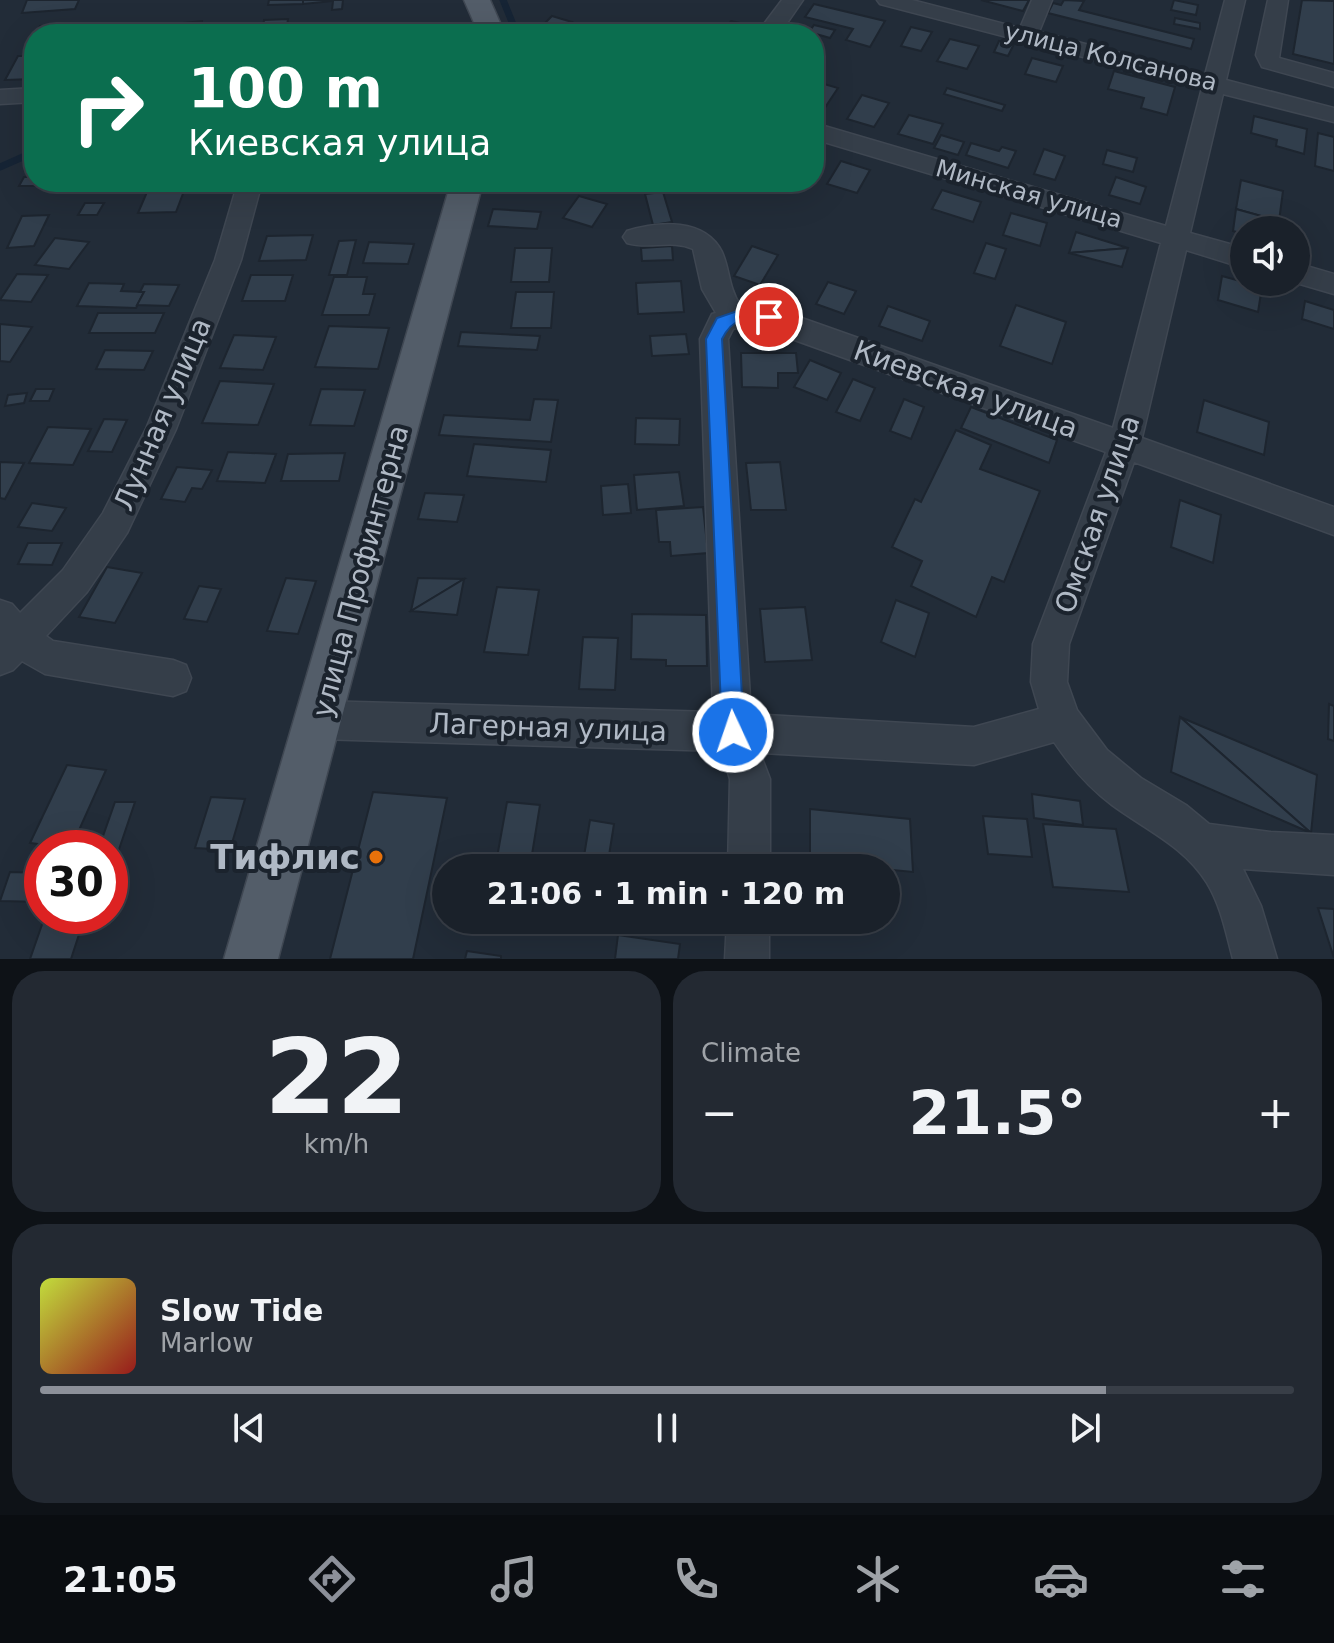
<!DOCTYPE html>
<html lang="en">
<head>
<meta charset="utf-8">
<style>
  :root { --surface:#1a212a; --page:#232932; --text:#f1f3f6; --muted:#9fa3a8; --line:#383e47; --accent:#8c9099 }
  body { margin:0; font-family:"DejaVu Sans",sans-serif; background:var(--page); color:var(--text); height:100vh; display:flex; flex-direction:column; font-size:30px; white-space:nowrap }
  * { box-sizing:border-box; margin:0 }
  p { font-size:26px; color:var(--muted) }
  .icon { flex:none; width:44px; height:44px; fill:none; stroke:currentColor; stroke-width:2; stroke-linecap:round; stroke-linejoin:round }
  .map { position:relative; height:959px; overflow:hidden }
  .side { display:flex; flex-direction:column; gap:12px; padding:12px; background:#0e1217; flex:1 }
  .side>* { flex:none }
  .guide { position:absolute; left:24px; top:24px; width:800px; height:168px; border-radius:32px; box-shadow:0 8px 32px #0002,0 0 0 2px var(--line); background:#0b6e4f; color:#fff; overflow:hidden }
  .tools { position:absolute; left:1230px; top:216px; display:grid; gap:16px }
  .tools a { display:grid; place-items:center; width:80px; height:80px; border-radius:50%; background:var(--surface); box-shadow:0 8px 32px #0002,0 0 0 2px var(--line); font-size:40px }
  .speed { position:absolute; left:24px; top:830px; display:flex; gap:16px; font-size:40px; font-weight:700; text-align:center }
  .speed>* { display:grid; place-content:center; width:104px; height:104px; border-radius:50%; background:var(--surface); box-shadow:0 8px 32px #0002,0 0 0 2px var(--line); line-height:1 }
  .speed .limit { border:12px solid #d22; background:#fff; color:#111 }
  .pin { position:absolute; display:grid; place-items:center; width:68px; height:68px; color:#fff; margin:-34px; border:4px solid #fff; border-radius:50%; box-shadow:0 2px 8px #0007 }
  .me { position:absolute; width:88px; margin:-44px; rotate:357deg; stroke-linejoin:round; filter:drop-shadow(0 0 6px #0008) }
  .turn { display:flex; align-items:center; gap:28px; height:168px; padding:0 32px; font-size:36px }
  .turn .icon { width:104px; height:104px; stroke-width:2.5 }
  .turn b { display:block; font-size:56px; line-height:68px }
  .big { font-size:60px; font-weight:800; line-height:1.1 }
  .side .widget { flex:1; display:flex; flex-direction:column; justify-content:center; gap:12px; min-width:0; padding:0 28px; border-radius:32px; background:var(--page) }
  .side .dial { align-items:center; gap:0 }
  .dial b { font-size:104px; line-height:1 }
  .song { display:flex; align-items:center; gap:24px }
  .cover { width:96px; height:96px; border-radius:12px; background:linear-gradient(135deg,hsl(70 70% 55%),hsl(0 70% 35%)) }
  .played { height:8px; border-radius:4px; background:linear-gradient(90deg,var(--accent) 85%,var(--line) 85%) }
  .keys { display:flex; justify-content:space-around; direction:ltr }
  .heat { display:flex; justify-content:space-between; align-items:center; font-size:44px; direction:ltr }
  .side .tiles { flex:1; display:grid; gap:12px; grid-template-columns:1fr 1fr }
  .widget:last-child { grid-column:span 2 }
  .trip { position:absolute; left:432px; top:854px; width:468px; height:80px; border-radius:40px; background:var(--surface); box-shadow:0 8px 32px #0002,0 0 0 2px var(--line); font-weight:800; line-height:80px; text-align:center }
  .menu { display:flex; height:128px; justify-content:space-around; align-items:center; background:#0a0d11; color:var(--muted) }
  .menu .icon { width:56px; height:56px }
  .menu .active { color:var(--accent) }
  .menu b { font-size:36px; color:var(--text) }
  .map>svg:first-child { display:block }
</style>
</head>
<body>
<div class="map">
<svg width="1334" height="959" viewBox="0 0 1334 959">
  <rect width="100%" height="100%" fill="#222c38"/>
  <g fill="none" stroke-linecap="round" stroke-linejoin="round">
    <g stroke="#162435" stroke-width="7">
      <polyline points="503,0 517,34"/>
      <polyline points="0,167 34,152"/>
    </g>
  </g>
  <g fill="#313e4c" stroke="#1d252f" stroke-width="2">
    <polygon points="27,0 79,0 75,9 22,13"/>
    <polygon points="269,0 303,0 303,4 268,5"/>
    <polygon points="303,0 343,0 342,9 332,10 333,1 303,4"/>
    <polygon points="981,0 1029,0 1023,11"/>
    <polygon points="1064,0 1084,1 1079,10 1194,39 1191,49 1048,13 1053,3 1061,5"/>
    <polygon points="1174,0 1198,5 1196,15 1171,10"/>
    <polygon points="1302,0 1334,1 1334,64 1293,54"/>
    <polygon points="814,4 885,21 870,47 846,40 853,29 805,17"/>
    <polygon points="552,16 572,22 560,34 537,31"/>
    <polygon points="1175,18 1200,23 1200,29 1174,24"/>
    <polygon points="288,19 286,34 262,34 264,20"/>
    <polygon points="202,21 201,34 173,34 174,24"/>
    <polygon points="731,21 758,27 754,34 725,30"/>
    <polygon points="66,25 63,33 36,34 40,26"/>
    <polygon points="814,25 835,30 830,38 809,32"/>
    <polygon points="453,27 454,34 397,34 397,32"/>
    <polygon points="911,27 932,32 921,51 901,46"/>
    <polygon points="950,39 979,46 967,69 937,61"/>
    <polygon points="999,41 1014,44 1008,56 994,52"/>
    <polygon points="18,56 34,56 34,79 5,80"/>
    <polygon points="1032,58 1063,66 1056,82 1025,74"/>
    <polygon points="1114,71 1175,87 1167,115 1141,108 1144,98 1108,89"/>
    <polygon points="814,81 838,88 822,112 814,110"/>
    <polygon points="947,88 1005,105 1002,111 944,94"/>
    <polygon points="862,95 889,103 874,127 847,119"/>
    <polygon points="909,115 943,124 933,144 898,134"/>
    <polygon points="1254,116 1307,129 1304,154 1276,146 1277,140 1251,133"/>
    <polygon points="1318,133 1334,137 1334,171 1315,166"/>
    <polygon points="941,135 964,142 958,155 934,148"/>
    <polygon points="971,143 999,151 1002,147 1016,151 1008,168 966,155"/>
    <polygon points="1044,149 1065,156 1055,180 1034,174"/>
    <polygon points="1107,150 1137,158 1133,172 1103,164"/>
    <polygon points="841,161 870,170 857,193 827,184"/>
    <polygon points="24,177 34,177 34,182 53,182 51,186 19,186"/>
    <polygon points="1116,177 1146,187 1140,204 1109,195"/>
    <polygon points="1241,180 1283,191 1279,221 1236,209"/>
    <polygon points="150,182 193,182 191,187 147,188"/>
    <polygon points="203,182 222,182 220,189 200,190"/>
    <polygon points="377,182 432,182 428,193 374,190"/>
    <polygon points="513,182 549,182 548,190 512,189"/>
    <polygon points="942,190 981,202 973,222 932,209"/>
    <polygon points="184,191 176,212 138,213 147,192"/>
    <polygon points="663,192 672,222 653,225 645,194"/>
    <polygon points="579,196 607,204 592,227 563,218"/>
    <polygon points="85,203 104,203 97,215 78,215"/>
    <polygon points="493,209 541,212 537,229 488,226"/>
    <polygon points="1236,209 1279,221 1278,230 1244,230 1244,234 1233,231"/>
    <polygon points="1011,213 1047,223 1040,246 1003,235"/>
    <polygon points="49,215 34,246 7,248 22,216"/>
    <polygon points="1076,232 1128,248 1069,253"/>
    <polygon points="313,235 306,260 259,261 267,236"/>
    <polygon points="55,238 89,242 69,269 35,265"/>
    <polygon points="356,240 347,275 329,275 339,241"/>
    <polygon points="369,242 414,244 408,264 363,263"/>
    <polygon points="986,243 1006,249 995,279 974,273"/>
    <polygon points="672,246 673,260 642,261 641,248"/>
    <polygon points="752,246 778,255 760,285 734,276"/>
    <polygon points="515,248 552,248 549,282 511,282"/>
    <polygon points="1128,248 1122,267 1069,253"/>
    <polygon points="17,274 48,275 31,302 0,300"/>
    <polygon points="251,275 293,275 285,301 242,301"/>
    <polygon points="1222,276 1262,287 1258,312 1218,300"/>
    <polygon points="334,277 367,277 363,294 375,294 369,315 322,315"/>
    <polygon points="681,281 684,312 638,314 636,283"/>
    <polygon points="828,282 856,291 844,314 816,304"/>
    <polygon points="89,283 124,284 121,291 144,292 136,308 77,306"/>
    <polygon points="144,284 179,285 169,306 137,305 144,292 140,292"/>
    <polygon points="516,292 554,292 551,328 511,328"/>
    <polygon points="1305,301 1334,310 1334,329 1302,319"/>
    <polygon points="1016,305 1066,322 1052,364 1000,346"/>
    <polygon points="888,306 930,321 922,341 879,326"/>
    <polygon points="98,313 164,313 155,333 89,333"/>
    <polygon points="0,324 32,327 10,362 0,361"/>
    <polygon points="329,326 389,328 378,369 315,367"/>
    <polygon points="461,332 540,336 537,350 458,346"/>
    <polygon points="686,334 689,354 652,356 650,336"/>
    <polygon points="234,335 276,337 263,370 220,368"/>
    <polygon points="105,350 153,351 144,370 96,369"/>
    <polygon points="741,353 796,353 798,373 778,373 778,388 742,387"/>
    <polygon points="810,360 841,373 827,400 794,387"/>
    <polygon points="853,379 875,388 860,421 836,412"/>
    <polygon points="220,381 274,384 258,425 202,423"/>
    <polygon points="36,389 54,389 49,401 30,401"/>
    <polygon points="321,389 365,390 354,426 310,425"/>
    <polygon points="27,393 24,403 5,406 8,395"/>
    <polygon points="534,399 558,400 551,442 439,435 444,415 530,420"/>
    <polygon points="904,399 924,407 911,439 890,431"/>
    <polygon points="1204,400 1269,422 1264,455 1197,432"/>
    <polygon points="971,407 1057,440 1049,463 961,428"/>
    <polygon points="636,418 680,419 679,445 635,444"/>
    <polygon points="104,419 127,420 112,452 88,451"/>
    <polygon points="48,427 91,429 73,465 29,463"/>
    <polygon points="956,430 991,445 980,469 1040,491 1004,582 992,577 976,617 911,586 922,561 892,547 915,499 921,502"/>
    <polygon points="474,444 551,450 546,482 467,476"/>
    <polygon points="228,452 276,454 265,483 217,481"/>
    <polygon points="345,453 339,481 281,481 288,454"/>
    <polygon points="0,462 24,463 5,499 0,498"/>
    <polygon points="780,462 786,510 751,510 746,463"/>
    <polygon points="177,467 212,470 202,489 192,488 185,502 161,499"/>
    <polygon points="679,472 684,506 637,510 634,475"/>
    <polygon points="628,484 631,513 603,515 601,486"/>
    <polygon points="425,493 464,495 457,522 418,519"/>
    <polygon points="1180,500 1221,515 1213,563 1171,547"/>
    <polygon points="32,503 66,508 52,531 18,527"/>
    <polygon points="703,507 708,553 671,556 670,542 659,542 656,510"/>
    <polygon points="28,543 62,543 52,565 18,564"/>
    <polygon points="107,567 142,573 115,623 79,617"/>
    <polygon points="286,578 316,581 298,634 267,631"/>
    <polygon points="418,578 464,579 411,611"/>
    <polygon points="464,579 457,615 411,611"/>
    <polygon points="199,586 221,589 207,622 184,619"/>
    <polygon points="497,587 539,590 528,655 484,652"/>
    <polygon points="896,600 929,613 915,657 881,642"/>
    <polygon points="805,607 812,660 765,662 760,609"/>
    <polygon points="632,614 706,615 707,666 666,666 666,660 631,659"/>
    <polygon points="583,637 618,638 615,690 579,689"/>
    <polygon points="1329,704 1334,706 1334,741 1328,739"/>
    <polygon points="1180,717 1317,775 1311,833"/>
    <polygon points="1180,717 1311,833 1171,772"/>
    <polygon points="67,765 106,770 71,848 30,843"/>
    <polygon points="373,792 447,798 413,959 330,959"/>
    <polygon points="1032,794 1080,801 1083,825 1034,818"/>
    <polygon points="211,797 245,799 230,850 195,848"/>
    <polygon points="115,802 135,802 110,876 110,848 77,848 82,835 103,836"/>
    <polygon points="507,802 540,805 530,867 496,863"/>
    <polygon points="810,809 910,819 913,872 810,862"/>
    <polygon points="983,816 1027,819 1032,857 988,854"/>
    <polygon points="590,820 614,824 607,868 582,868"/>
    <polygon points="1043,824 1116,829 1129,892 1053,887"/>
    <polygon points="10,872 42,873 42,902 0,901"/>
    <polygon points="1318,908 1334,909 1334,958"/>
    <polygon points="45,916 85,916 71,959 30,959"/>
    <polygon points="618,935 680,944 678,959 615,959"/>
    <polygon points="467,951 501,956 501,959 465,959"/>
  </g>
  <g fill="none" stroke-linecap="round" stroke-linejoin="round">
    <defs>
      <g id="minor">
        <polygon points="782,0 803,0 783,29 767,29 764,24"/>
        <path d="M 877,0 L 912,0 L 1020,28 L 1032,0 L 1052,0 L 1039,32 L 1205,75 L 1225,0 L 1245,0 L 1226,80 L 1334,108 L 1334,122 L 1223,94 L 1190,233 L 1244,248 L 1244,268 L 1186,250 L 1142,438 L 1334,507 L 1334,535 L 1134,462 L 1069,644 L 1067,682 L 1077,710 L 1107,750 L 1141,778 L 1186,805 L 1209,824 L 1270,832 L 1334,835 L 1334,875 L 1243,869 L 1261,906 L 1277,959 L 1233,959 C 1226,933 1221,906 1207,883 C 1184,846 1146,830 1112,805 C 1088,787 1071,767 1054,742 L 974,765 L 760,753 L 770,779 L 770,868 L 728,868 L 730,779 L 721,751 L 319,739 L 306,733 L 300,720 L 306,707 L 319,701 L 713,712 L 700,339 L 712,314 L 716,313 L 702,289 L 693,249 C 671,239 650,250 627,243 L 623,237 L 627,231 C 659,221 705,218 722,252 C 730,270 728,286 740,305 L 749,303 L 779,310 L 1113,428 L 1161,243 L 814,139 L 814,123 L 1166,226 L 1202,88 L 880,4 ZM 750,324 L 1106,452 L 1033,644 L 1031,682 L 1039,709 L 974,727 L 751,714 L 728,339 L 733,329 Z"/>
        <polygon points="1268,0 1288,0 1279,58 1334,73 1334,87 1262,67 1256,55"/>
        <polygon points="34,88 34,102 0,104 0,90"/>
        <polygon points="238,182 262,182 241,260 176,429 127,533 87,592 46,636 53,641 173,660 186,665 191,678 186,691 173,696 45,674 22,661 13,670 0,675 0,600 12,604 20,613 63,570 103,513 146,429 215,260"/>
        <polygon points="1296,263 1334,274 1334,294 1293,282 1296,282"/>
        <polygon points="727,920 769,920 769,959 725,959"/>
      </g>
      <g id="major">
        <polygon points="464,0 490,0 505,34 479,34"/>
        <polygon points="451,182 483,182 278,959 224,959"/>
      </g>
    </defs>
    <use href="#minor" stroke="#3f4752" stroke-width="3"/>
    <use href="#major" stroke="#3f4752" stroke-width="3"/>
    <use href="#minor" fill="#353e49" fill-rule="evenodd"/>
    <use href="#major" fill="#535d69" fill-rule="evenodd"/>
  </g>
  <path fill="#1a73e8" stroke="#114b97" stroke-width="2" d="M 749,307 L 775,313 L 777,317 L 769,323 C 746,319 734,315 722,339 L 744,732 L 740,740 L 733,743 L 725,740 L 722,732 L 706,339 L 717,318 Z"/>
  <circle fill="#e8710a" stroke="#1b232d" stroke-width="3" cx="376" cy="857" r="8"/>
  <g text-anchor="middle" stroke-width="8" stroke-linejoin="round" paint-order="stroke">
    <g font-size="24" fill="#b0b9c5" stroke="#1b232d">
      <text transform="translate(1111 57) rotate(14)" y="8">улица Колсанова</text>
      <text transform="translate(1029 194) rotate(16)" y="8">Минская улица</text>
    </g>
    <g font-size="28" fill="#b0b9c5" stroke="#1b232d">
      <text transform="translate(966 389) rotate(20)" y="10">Киевская улица</text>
      <text transform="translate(162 414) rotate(-67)" y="10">Лунная улица</text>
      <text transform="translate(1097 514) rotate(-71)" y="10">Омская улица</text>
      <text transform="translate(360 571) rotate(-75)" y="10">улица Профинтерна</text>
      <text transform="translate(548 727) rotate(2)" y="10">Лагерная улица</text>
    </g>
    <g font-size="34" font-weight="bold" fill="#b0b9c5" stroke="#1b232d" text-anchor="end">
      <text x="360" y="869">Тифлис</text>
    </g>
  </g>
</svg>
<div class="tools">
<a><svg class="icon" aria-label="sound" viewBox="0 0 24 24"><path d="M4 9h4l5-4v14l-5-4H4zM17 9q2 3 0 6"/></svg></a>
</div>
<div class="speed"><div class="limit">30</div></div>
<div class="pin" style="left:769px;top:317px;background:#d93025"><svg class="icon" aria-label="arrive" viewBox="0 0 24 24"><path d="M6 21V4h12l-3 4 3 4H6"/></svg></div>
<svg class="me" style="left:733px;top:732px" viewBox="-20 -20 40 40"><circle r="17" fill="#1a73e8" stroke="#fff" stroke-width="3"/><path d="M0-11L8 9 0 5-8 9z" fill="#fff"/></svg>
<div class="trip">21:06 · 1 min · 120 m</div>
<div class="guide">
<div class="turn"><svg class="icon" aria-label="right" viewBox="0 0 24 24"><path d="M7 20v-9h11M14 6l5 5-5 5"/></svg><div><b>100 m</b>Киевская улица</div></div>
</div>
</div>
<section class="side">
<div class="tiles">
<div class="widget dial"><b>22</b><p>km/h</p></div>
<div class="widget"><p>Climate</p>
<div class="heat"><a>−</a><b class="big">21.5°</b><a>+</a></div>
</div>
<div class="widget">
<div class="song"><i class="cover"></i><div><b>Slow Tide</b><p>Marlow</p></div></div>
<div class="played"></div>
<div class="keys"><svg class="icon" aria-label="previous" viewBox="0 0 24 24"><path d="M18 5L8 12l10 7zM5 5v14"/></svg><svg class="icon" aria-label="pause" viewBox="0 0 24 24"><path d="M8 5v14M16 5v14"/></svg><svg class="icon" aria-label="next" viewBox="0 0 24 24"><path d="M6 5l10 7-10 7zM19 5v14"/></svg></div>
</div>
</div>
</section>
<nav class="menu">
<b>21:05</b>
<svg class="icon active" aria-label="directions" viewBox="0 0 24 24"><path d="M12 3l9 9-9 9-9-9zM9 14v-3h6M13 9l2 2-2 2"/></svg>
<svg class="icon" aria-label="music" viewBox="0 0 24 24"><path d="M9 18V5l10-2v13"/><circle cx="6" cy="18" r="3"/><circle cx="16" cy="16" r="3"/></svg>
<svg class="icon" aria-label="phone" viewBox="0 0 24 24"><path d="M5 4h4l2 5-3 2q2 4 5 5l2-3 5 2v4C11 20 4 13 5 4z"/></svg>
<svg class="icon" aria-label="climate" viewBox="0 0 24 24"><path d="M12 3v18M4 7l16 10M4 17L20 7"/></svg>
<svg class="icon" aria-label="car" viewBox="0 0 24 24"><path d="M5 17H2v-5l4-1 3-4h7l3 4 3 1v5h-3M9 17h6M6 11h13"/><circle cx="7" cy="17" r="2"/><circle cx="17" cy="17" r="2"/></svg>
<svg class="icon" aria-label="filters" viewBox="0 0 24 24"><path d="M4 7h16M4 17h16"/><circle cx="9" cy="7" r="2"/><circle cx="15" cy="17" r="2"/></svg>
</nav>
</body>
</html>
